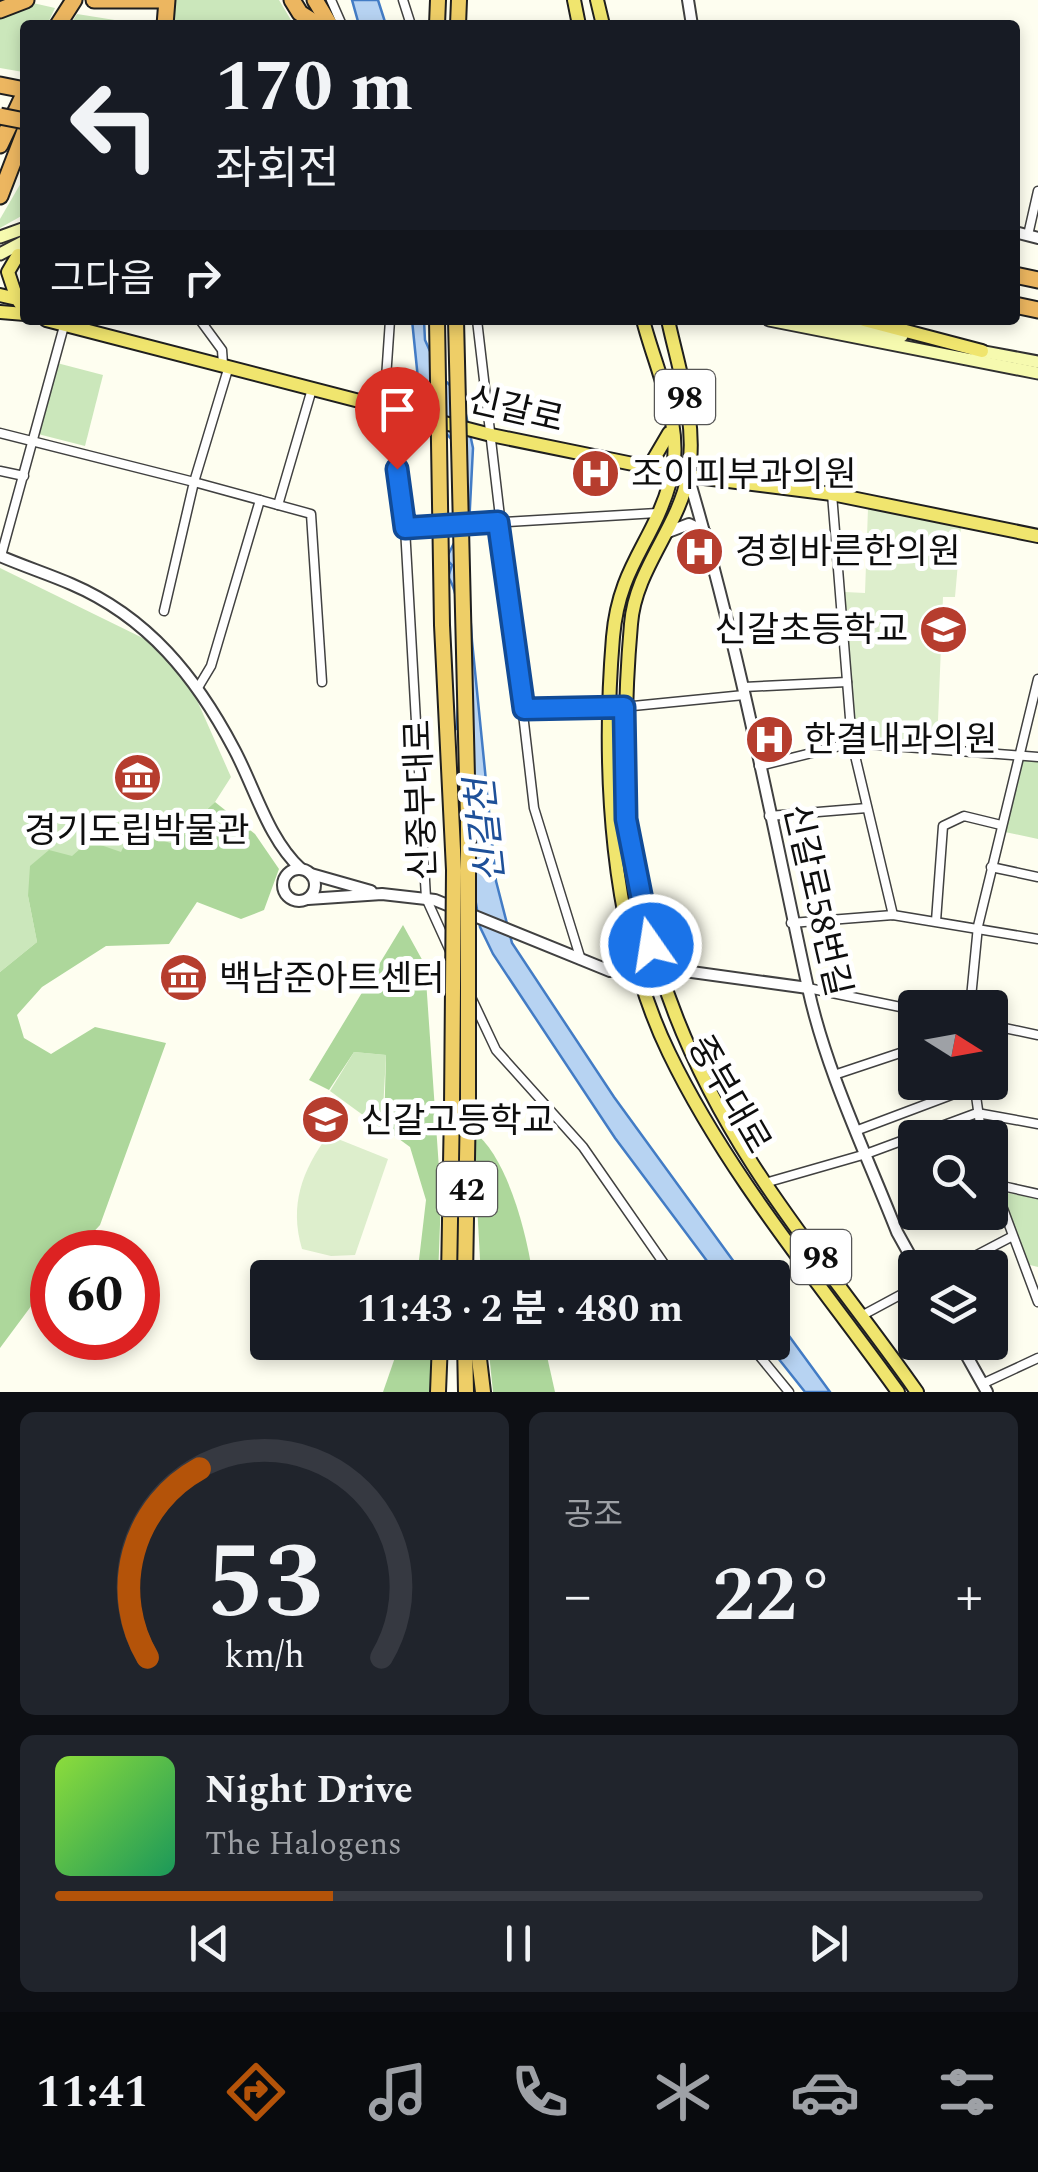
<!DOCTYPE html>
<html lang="ko">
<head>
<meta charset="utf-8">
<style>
  :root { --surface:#171b24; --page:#20242c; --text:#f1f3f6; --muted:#9ea1a6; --line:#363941; --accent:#b45309 }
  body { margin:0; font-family:Spectral,"Noto Sans KR",serif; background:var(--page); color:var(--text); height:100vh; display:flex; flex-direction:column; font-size:38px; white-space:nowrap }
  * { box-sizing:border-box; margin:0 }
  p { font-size:32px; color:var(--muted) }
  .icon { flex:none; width:55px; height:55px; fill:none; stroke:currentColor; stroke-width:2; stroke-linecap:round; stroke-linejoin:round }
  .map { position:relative; height:1392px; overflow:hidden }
  .side { display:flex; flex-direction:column; gap:20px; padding:20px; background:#0d0f14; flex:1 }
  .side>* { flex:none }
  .hud { position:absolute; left:20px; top:20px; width:1000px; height:305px; border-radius:10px; box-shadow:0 5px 15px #0003; background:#171b24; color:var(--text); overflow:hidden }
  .needle { width:65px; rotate:101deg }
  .tools { position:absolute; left:898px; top:990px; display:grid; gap:20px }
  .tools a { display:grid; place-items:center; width:110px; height:110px; border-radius:10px; background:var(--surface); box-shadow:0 5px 15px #0003; font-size:50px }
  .speed { position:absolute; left:30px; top:1230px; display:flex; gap:20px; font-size:50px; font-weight:700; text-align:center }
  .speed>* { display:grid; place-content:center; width:130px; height:130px; border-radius:50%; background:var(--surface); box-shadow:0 5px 15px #0003; line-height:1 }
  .speed .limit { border:15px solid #d22; background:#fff; color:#111 }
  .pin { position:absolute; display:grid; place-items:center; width:85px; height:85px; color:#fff; margin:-102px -42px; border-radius:50% 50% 50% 0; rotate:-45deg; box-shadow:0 0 10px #0007 }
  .pin .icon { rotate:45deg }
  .me { position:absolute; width:110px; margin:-55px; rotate:347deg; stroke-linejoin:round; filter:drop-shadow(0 0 8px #0008) }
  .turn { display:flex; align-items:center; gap:35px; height:210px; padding:0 30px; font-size:45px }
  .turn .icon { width:130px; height:130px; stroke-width:2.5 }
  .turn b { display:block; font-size:70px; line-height:85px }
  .then { display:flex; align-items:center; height:95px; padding:0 30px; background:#0003; gap:20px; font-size:38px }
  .big { font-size:75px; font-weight:700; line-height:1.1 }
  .side .card { flex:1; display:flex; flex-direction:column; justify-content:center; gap:15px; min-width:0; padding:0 35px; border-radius:15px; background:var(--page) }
  .side .dial { align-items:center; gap:0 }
  .dial svg { height:260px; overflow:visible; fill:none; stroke:var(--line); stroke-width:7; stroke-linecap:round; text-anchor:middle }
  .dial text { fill:var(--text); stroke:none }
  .song { display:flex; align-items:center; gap:30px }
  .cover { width:120px; height:120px; border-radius:15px; background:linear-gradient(135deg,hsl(90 70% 55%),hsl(150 70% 35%)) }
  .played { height:10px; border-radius:5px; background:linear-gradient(90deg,var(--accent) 30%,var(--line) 30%) }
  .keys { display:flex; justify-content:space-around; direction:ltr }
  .heat { display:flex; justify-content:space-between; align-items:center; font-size:55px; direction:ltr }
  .side .tiles { flex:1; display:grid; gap:20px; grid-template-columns:1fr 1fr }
  .card:last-child { grid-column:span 2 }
  .trip { position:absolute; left:250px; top:1260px; width:540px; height:100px; border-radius:10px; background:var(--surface); box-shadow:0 5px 15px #0003; font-weight:700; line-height:100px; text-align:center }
  .tab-bar { display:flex; height:160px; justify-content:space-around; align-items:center; background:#090b0e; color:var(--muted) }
  .tab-bar .icon { width:70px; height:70px }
  .tab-bar .active { color:var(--accent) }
  .tab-bar b { font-size:45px; color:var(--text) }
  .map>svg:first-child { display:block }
</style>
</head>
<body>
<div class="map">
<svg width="1038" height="1392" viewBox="0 0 1038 1392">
  <rect width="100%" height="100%" fill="#fefef0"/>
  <g fill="#cbe7bb">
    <polygon points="175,0 279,0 294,25 174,25"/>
    <polygon points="33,3 55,8 47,25 25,25 23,72 0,68 0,15"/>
    <polygon points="77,14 121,21 159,20 159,25 70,25"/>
    <polygon points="25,176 25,214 0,228 0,219"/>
    <polygon points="57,363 103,375 85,446 38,434"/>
    <polygon points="0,568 153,643 192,689 231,777 215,802 170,843 121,853 28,896 37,942 0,972"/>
    <polygon points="1021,756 1038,760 1038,839 1005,832"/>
    <polygon points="354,1052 386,1055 382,1129 330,1091"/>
    <polygon points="1009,1193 1038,1199 1038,1267 1026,1264 1002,1197"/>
  </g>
  <g fill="#add79b">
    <polygon points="215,802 255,834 279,869 264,910 241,919 197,902 169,944 106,946 42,987 17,1015 24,1038 51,1054 95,1027 166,1043 100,1225 75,1252 52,1252 52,1278 0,1348 0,972 37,942 28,896 30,866 49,850 72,856 89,841 121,852 132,829 170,843"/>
    <polygon points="403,925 425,965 441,1198 438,1277 417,1277 426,1200 410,1147 384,1128 386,1055 354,1052 329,1090 309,1080"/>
    <path d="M 473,1131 C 508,1157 527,1235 533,1277 L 481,1277 Z"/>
    <polygon points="400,1343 433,1343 430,1392 383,1392"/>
    <polygon points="488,1343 544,1343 555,1392 493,1392"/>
  </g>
  <g fill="#dec">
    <polygon points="868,508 961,528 955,597 943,597 937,745 871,740 855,731 845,592 865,593"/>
    <path d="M 328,1135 L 388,1159 L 355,1255 L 331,1256 L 302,1249 C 289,1205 302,1171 328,1135 Z"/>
  </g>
  <g fill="#b7d3f2" stroke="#437cc5" stroke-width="2.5">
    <polygon points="352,0 378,0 386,25 359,25"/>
    <path d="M 412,320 L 424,320 L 425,340 L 442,378 L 462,396 L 473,448 L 467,565 L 472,641 L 496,881 L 512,943 L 614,1097 L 745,1277 L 719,1277 L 615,1138 L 493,954 L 480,927 L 474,892 L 473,846 L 477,831 L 466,734 L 457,729 C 457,694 468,604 448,577 L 452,565 L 446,559 L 456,539 L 453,441 L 442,429 L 440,405 L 419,389 Z"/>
    <polygon points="773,1314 830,1392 805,1392 766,1343 772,1342"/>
  </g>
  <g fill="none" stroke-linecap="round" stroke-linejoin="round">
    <defs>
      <g id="minor">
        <polyline points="331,0 342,25"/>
        <polyline points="403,0 411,25"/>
        <polyline points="1028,235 1038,191"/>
        <polyline points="200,320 222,350 223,364"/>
        <polyline points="390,320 385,393 405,528 426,898 451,953"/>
        <polyline points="477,320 534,808 581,960"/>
        <polyline points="229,366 194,482 311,514 322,682"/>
        <polyline points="0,433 194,482 164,611"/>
        <polyline points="0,471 24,476"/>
        <polyline points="832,494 852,743 893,915"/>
        <polyline points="278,505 312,389"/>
        <polyline points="405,528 657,513"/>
        <polyline points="1,556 64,326"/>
        <polyline points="199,686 211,666 260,500"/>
        <polyline points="744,687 847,682"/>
        <polyline points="524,709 623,707 744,695"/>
        <polyline points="759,766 852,743 1038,757"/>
        <polyline points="769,816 867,808"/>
        <polyline points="991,867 1038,877"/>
        <polyline points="936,921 943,826 964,816 1001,825"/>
        <polyline points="791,923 893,915 1038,939"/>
        <polyline points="808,988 915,1010"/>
        <polyline points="471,997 496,1050 583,1147 674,1278"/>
        <polyline points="970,1008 978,926 1038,679"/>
        <polyline points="990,1025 1038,1035"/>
        <polyline points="837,1074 915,1048"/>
        <polyline points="974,1082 982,1138"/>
        <polyline points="858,1130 975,1086"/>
        <polyline points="990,1174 1038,1302"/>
        <polyline points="765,1183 866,1154 977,1113 1038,1124"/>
        <polyline points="994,1191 1007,1187 1038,1194"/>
        <polyline points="952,1268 1011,1237"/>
        <polyline points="863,1315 915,1287"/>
        <polyline points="748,1342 789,1392"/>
        <polyline points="982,1384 1038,1358"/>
      </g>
      <g id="tertiary">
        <polyline points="688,0 692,25"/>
        <polyline points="1015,232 1038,238"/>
        <path d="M 672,472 L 688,476 C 738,644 771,817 808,988 C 826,1071 866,1153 897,1232 L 917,1268"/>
        <polyline points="668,532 689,524 704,531"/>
        <path d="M 0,556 C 23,566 48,574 71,584 C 148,617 196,677 234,749 C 255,788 268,839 301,869"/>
        <circle cx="299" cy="885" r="16"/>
        <polyline points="311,874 371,891"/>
        <polyline points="308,899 382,894 435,900 610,971 677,970 808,988"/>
        <polyline points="959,1342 987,1392"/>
      </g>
      <g id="secondary">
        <polyline points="0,237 25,228"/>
        <polyline points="0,254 25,241"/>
        <polyline points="769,320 1038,373"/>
        <polyline points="823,320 902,336"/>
        <polyline points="974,350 1038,362"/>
      </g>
      <g id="primary">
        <polyline points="574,0 579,25"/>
        <polyline points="597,0 603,25"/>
        <polyline points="0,295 17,299 25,310"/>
        <polyline points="17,299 8,272 18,255"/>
        <polyline points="0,312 25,314"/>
        <polyline points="46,320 491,435 672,472"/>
        <path d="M 643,320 C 656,371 686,429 670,482 C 653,543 619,566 613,637 C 602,769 610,932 669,1053 C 728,1175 819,1282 898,1392"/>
        <path d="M 668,320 C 679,371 698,424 688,476 C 678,528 635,570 631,624 C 613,830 639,988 753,1165 C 803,1243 864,1316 917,1392"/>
        <polyline points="864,320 982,351"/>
        <polyline points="649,467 669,433"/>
        <polyline points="688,476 832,494 1038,536"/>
      </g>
      <g id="trunk">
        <polyline points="437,25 438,0"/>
        <polyline points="458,25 459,0"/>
        <polyline points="449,1278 452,1107"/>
        <polyline points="465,1278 468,1100"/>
        <polyline points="465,1342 466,1392"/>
        <polyline points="477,1342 483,1392"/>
        <polyline points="438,1392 440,1342"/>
      </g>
      <g id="motorway">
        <polyline points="94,0 165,0"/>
        <polyline points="292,0 300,13 319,25"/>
        <polyline points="315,0 330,25"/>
        <polyline points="0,10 26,0"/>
        <polyline points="58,25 74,0"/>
        <polyline points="165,25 167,0"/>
        <polyline points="0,85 25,90"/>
        <polyline points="0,145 25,92"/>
        <polyline points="0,196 25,131"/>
        <polyline points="1015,275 1038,280"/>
        <polyline points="1015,305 1038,310"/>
      </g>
    </defs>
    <use href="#minor" stroke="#414141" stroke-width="11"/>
    <use href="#tertiary" stroke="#414141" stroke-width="14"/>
    <use href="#secondary" stroke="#303030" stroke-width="15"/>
    <use href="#primary" stroke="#1f1f1f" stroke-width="16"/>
    <use href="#trunk" stroke="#1f1f1f" stroke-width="18"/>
    <use href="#motorway" stroke="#1f1f1f" stroke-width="19"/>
    <use href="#minor" stroke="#fff" stroke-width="8"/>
    <use href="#tertiary" stroke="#fff" stroke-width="10"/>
    <use href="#secondary" stroke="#f6faaf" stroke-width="11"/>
    <use href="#primary" stroke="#f0e56e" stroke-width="12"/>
    <use href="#trunk" stroke="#eece67" stroke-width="14"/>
    <use href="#motorway" stroke="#ecb660" stroke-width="15"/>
    <defs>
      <g id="trunk-bridge">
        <polyline points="437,320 442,625 454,870 452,1107"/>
        <polyline points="456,320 468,819 468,1100"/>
      </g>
      <polyline id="motorway-bridge" points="0,116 25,121"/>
    </defs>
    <use href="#trunk-bridge" stroke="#1f1f1f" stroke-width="18" stroke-linecap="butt"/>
    <use href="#motorway-bridge" stroke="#1f1f1f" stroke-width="19" stroke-linecap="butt"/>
    <use href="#trunk-bridge" stroke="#eece67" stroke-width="14"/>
    <use href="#motorway-bridge" stroke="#ecb660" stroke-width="15"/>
  </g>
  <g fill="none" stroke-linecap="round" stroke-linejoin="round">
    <defs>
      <polyline id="route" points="397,469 405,528 498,522 524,709 624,707 626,819 651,945"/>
    </defs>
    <use href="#route" stroke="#114b97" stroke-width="25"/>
    <use href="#route" stroke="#1a73e8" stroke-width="18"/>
  </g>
  <defs>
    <symbol id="hospital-disc" viewBox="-11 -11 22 22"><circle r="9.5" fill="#b63d2e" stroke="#fff"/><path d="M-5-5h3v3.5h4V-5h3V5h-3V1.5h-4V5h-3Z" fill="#fff"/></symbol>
    <symbol id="school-disc" viewBox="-11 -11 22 22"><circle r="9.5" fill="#b63d2e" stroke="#fff"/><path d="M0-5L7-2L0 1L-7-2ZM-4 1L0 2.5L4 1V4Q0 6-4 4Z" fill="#fff"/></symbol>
    <symbol id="museum-disc" viewBox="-11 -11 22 22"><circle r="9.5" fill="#b63d2e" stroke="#fff"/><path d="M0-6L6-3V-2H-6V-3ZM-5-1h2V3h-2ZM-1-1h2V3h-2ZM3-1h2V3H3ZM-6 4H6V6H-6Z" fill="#fff"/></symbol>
  </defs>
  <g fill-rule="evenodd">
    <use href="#hospital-disc" x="568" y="446" width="55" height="55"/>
    <use href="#hospital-disc" x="672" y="524" width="55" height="55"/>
    <use href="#school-disc" x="916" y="602" width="55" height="55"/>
    <use href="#hospital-disc" x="742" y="712" width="55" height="55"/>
    <use href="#museum-disc" x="110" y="750" width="55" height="55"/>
    <use href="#museum-disc" x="156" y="950" width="55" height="55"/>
    <use href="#school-disc" x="298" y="1092" width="55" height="55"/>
  </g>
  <g text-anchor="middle" stroke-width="10" stroke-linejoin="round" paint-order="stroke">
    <g fill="#fff" stroke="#565656" stroke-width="2.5">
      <rect x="655" y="370" width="60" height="54" rx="8"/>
      <rect x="437" y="1162" width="60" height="54" rx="8"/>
      <rect x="791" y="1230" width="60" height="54" rx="8"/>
    </g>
    <g font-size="32" font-weight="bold" fill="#0e0e0e">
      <text x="685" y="408">98</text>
      <text x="467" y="1200">42</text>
      <text x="821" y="1268">98</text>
    </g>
    <g font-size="35" fill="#0e0e0e" stroke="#fff">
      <text transform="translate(516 409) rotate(13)" y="12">신갈로</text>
      <text transform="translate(420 800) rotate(-92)" y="12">신중부대로</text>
      <text transform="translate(818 900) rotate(77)" y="12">신갈로58번길</text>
      <text transform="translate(730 1094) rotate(60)" y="12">중부대로</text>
    </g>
    <g font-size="35" fill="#0e0e0e" stroke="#fff" text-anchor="start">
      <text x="631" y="486">조이피부과의원</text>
      <text x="735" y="563">경희바른한의원</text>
      <text x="908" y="641" text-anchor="end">신갈초등학교</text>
      <text x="804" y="751">한결내과의원</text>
      <text x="137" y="842" text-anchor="middle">경기도립박물관</text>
      <text x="219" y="990">백남준아트센터</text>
      <text x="361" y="1132">신갈고등학교</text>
    </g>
    <g font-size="38" font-style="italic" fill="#1e5099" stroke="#fff">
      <text transform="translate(485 831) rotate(-96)" y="13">신갈천</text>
    </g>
  </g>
</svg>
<div class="tools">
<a><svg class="needle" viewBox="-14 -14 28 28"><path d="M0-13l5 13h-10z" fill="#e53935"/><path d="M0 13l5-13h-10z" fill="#9ea1a6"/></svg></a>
<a><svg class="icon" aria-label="search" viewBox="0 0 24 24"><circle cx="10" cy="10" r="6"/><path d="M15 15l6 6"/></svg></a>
<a><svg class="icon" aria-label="layers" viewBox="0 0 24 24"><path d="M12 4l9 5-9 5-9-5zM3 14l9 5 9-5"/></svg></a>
</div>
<div class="speed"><div class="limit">60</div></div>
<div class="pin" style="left:397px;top:469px;background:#d93025"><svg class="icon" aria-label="arrive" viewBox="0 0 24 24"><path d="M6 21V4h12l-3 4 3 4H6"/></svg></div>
<svg class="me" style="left:651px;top:945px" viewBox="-20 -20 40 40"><circle r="17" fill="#1a73e8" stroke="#fff" stroke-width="3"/><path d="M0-11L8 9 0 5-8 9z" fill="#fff"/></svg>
<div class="trip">11:43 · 2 분 · 480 m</div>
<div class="hud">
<div class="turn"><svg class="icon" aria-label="left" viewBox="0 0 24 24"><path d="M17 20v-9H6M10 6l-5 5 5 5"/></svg><div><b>170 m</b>좌회전</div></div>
<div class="then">그다음<svg class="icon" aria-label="right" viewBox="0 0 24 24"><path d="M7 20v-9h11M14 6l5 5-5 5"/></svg></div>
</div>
</div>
<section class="side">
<div class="tiles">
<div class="card dial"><svg viewBox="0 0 100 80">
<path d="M14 69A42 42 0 1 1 86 69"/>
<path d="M14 69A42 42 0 0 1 30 11" stroke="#b45309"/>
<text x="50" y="56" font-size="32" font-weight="700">53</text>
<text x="50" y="72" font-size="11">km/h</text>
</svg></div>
<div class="card"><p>공조</p>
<div class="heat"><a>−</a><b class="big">22°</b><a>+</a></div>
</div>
<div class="card">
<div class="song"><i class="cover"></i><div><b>Night Drive</b><p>The Halogens</p></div></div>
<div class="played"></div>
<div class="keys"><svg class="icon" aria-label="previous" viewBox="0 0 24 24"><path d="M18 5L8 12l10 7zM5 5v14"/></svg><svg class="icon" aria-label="pause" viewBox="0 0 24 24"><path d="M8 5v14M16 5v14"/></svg><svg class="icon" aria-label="next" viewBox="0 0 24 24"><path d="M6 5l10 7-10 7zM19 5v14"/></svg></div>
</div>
</div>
</section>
<nav class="tab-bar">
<b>11:41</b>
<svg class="icon active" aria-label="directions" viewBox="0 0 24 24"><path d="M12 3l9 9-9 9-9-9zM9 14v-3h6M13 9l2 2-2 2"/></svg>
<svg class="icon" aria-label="music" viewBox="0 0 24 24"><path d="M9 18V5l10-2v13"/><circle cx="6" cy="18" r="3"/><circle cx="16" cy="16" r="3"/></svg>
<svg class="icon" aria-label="phone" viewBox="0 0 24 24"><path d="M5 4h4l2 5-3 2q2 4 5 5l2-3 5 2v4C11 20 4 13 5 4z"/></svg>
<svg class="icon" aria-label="climate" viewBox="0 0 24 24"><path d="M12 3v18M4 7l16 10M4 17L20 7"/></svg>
<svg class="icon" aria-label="car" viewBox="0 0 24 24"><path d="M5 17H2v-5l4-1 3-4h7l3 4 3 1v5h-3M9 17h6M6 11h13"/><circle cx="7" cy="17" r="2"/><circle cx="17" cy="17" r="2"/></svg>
<svg class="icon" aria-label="filters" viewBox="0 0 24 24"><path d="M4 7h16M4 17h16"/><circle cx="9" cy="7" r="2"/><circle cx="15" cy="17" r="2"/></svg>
</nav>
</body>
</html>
